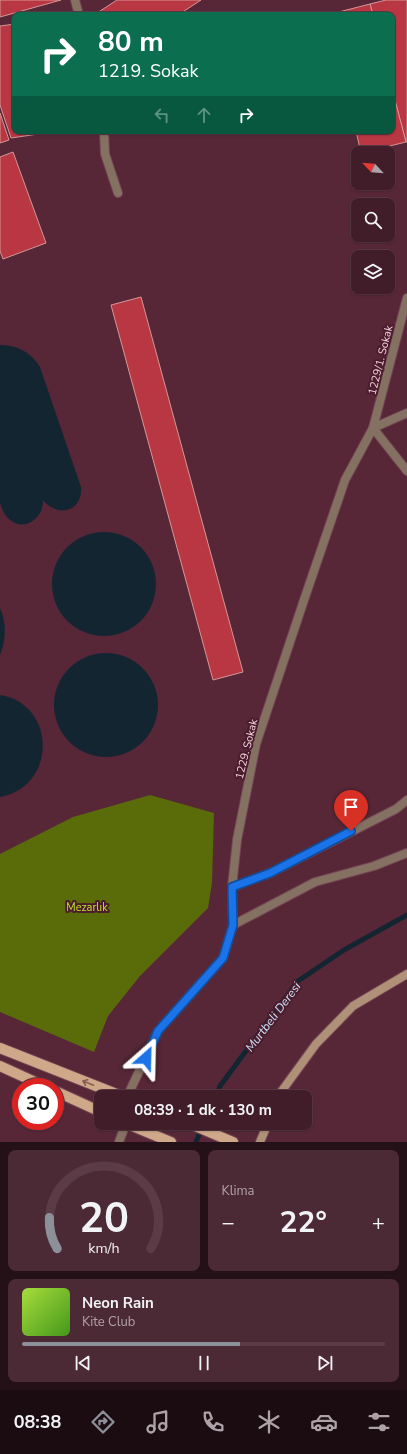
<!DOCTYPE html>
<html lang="tr">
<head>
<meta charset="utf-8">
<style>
  :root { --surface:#411d29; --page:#4c2a35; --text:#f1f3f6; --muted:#aea2a8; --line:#5a3b46; --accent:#8c9099 }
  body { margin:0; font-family:"Nunito Sans",sans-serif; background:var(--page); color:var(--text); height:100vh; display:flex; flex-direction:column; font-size:15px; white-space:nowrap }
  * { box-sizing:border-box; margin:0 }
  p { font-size:13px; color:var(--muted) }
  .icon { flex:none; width:22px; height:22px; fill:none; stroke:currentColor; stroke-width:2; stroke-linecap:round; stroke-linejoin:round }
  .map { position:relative; height:1142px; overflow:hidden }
  .details { display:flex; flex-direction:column; gap:8px; padding:8px; background:#241017; flex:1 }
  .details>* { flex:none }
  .top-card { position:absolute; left:12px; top:12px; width:383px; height:122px; border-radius:8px; box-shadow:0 1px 3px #0004,0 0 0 1px var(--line); background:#0b6e4f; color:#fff; overflow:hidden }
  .needle { width:26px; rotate:296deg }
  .tools { position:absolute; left:351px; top:146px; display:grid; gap:8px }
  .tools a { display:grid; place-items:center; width:44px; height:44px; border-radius:8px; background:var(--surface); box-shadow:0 1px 3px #0004,0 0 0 1px var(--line); font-size:20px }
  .speed { position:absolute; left:12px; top:1078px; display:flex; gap:8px; font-size:20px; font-weight:700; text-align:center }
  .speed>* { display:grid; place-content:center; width:52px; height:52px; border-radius:50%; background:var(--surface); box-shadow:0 1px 3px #0004,0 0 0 1px var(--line); line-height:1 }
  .speed .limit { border:6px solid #d22; background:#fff; color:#111 }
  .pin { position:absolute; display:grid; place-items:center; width:34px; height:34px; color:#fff; margin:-41px -17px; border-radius:50% 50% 50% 0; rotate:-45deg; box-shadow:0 0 4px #0007 }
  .pin .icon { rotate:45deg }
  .me { position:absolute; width:44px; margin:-22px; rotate:25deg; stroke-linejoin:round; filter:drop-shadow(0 0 3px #0008) }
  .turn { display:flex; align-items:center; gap:14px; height:84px; padding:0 20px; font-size:18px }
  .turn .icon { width:52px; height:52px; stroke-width:2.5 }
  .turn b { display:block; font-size:28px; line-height:34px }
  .lanes { display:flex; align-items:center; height:38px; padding:0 20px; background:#0003; justify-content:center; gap:20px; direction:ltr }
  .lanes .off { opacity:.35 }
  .big { font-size:30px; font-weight:700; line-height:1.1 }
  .details .widget { flex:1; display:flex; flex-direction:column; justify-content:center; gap:6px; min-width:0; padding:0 14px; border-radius:8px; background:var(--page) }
  .details .dial { align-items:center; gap:0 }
  .dial svg { height:104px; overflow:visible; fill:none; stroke:var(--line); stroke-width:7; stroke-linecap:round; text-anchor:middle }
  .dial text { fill:var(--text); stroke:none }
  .song { display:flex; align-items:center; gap:12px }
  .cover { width:48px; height:48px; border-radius:6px; background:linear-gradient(135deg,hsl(80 70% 55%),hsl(100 70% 35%)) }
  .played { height:4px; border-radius:2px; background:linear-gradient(90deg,var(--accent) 60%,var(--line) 60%) }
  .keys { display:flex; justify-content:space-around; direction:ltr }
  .heat { display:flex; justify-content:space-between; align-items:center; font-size:22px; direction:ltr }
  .details .tiles { flex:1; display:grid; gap:8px; grid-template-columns:1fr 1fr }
  .widget:last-child { grid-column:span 2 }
  .trip { position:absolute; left:94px; top:1090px; width:218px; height:40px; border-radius:8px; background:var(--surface); box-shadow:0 1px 3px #0004,0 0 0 1px var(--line); font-weight:700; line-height:40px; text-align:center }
  .dock { display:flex; height:64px; justify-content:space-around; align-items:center; background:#1a0c10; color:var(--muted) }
  .dock .icon { width:28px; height:28px }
  .dock .active { color:var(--accent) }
  .dock b { font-size:18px; color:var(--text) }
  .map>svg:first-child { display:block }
</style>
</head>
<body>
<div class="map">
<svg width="407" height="1142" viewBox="0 0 407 1142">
  <rect width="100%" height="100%" fill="#572737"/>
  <polygon fill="#5a6b0a" points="150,795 214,813 212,883 208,908 140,976 108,1016 94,1052 0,1012 0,854 73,817"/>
  <g fill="#142532">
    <path d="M 0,345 C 17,345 31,352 40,367 L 81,487 C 83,512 57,518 43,500 C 44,518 24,533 9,519 C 4,515 2,509 0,503 Z"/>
    <circle cx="104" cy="584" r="52"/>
    <path d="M 0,608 C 7,624 6,640 0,655 Z"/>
    <circle cx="106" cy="705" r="52"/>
    <path d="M 0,695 C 57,704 57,787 0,797 Z"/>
  </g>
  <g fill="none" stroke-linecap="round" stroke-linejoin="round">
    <g stroke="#142532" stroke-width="5">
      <polyline points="216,1097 220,1086 298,981 344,950 407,915"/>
      <polyline points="196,1142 204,1123"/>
    </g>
  </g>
  <g fill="#b83742" stroke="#d49796">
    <polygon points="0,0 61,0 0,17"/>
    <polygon points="117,0 201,0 178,15 94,15"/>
    <polygon points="386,0 407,0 407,142 406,142 392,89 392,15 373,15 370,4"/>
    <polygon points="370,4 373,15 327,15"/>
    <polygon points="15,24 15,131 59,131 11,138 0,105 0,26"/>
    <polygon points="392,89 406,142 361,153 356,131 392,131"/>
    <polygon points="0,113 9,140 0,143"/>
    <polygon points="13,152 46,243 3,259 0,251 0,157"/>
    <polygon points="141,297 243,672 213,680 111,305"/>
  </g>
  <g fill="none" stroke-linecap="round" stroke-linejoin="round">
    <defs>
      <g id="street">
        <polyline points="75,0 79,15"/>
        <polyline points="104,131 105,154 118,193"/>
        <polyline points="407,298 373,428 407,471"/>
        <polyline points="232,887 270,873 396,809 407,800"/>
        <polyline points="233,925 315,882 374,866 407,853"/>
        <polyline points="127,1097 158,1031 223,958 233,925 232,887 237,840 256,744 304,600 345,480 373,428 407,413"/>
        <polyline points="119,1142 126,1123"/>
      </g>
      <g id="secondary">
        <polyline points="279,1097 281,1092 316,1044 353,1006 407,974"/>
        <polyline points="260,1142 268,1123"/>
      </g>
      <g id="primary">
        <polyline points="0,1048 124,1097"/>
        <polyline points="0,1066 46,1087"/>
        <polyline points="55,1091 101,1112"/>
        <polyline points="125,1123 171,1142"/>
        <polyline points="188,1123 233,1142"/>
      </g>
    </defs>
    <use href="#street" stroke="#744755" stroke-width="10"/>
    <use href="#secondary" stroke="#744755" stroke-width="10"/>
    <use href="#primary" stroke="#744755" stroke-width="12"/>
    <use href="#street" stroke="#857162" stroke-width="8"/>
    <use href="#secondary" stroke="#af9178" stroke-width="8"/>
    <use href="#primary" stroke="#cfa889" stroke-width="10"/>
  </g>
  <defs><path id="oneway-shaft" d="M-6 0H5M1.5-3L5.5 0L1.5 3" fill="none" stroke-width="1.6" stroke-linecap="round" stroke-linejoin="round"/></defs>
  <use stroke="#865b56" href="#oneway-shaft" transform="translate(88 1083) rotate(-158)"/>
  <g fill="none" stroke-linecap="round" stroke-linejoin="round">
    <defs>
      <polyline id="route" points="146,1058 158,1031 223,958 233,925 232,887 270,873 351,831"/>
    </defs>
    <use href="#route" stroke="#114b97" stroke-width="10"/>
    <use href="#route" stroke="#1a73e8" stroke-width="7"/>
  </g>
  <g text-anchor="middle" stroke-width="4" stroke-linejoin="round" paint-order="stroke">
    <g font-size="11" fill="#f8d8e0" stroke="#4b1c2d">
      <text transform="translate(380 360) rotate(-76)" y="4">1229/1. Sokak</text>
      <text transform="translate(246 749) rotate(-76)" y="4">1229. Sokak</text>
    </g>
    <g font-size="11" fill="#c1e32c" stroke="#4b1c2d">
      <text x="87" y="911">Mezarlık</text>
    </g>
    <g font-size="12" font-style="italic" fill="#c9e3f7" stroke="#4b1c2d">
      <text transform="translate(273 1017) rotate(-53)" y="4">Murtbeli Deresi</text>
    </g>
  </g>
</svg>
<div class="tools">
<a><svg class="needle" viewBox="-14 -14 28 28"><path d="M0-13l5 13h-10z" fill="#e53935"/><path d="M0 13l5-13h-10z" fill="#aea2a8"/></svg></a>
<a><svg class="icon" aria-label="search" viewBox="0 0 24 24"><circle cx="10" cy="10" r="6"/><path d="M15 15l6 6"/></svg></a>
<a><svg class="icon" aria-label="layers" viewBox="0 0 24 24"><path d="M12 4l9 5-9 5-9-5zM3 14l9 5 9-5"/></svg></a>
</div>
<div class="speed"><div class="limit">30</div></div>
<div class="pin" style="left:351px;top:831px;background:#d93025"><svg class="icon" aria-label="arrive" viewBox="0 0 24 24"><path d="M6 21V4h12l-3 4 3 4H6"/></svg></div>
<svg class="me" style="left:146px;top:1058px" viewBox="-20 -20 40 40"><path d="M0-17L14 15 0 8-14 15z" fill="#1a73e8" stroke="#fff" stroke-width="4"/></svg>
<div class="trip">08:39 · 1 dk · 130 m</div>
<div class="top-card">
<div class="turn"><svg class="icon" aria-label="right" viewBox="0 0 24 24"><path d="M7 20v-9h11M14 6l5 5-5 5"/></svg><div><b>80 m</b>1219. Sokak</div></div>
<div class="lanes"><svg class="icon off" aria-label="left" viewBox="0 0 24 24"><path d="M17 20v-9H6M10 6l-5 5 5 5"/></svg><svg class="icon off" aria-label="ahead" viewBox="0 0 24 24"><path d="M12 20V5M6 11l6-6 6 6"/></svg><svg class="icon" aria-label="right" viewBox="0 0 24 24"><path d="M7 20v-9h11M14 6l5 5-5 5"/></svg></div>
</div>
</div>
<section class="details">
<div class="tiles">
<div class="widget dial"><svg viewBox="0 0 100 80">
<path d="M14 69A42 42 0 1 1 86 69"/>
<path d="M14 69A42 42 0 0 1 8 45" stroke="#8c9099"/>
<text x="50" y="56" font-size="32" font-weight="700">20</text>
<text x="50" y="72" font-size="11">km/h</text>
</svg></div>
<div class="widget"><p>Klima</p>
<div class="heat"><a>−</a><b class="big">22°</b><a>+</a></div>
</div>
<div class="widget">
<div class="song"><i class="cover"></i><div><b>Neon Rain</b><p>Kite Club</p></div></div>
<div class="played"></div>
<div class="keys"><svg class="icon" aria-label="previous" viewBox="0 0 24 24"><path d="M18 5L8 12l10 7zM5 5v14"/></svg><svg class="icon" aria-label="pause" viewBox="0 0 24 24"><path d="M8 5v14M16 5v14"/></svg><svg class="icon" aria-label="next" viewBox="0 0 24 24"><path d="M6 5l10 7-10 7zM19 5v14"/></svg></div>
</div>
</div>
</section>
<nav class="dock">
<b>08:38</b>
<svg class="icon active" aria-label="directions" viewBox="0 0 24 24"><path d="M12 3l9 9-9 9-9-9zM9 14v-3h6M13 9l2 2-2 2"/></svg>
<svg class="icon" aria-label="music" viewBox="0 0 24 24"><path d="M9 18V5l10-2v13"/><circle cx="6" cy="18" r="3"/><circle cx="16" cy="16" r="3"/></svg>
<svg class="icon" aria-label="phone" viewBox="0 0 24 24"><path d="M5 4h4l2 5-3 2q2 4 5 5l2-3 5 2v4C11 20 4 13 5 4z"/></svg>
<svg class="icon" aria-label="climate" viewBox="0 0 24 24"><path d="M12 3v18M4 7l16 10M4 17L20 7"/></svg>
<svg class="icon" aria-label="car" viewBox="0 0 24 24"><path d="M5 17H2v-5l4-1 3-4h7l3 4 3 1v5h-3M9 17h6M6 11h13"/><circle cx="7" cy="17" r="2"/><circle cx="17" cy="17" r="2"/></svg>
<svg class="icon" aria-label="filters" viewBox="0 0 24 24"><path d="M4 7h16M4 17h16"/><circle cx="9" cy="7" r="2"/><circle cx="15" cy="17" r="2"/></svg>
</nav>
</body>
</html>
